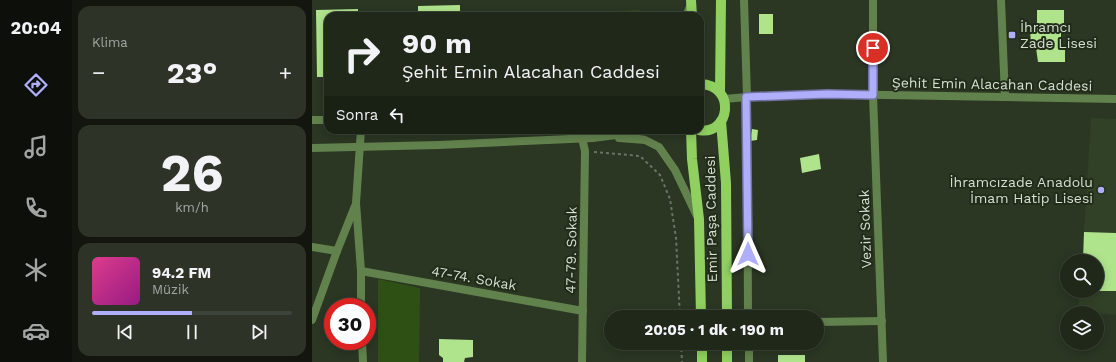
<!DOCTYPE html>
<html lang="tr">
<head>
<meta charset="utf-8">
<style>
  :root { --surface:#20281a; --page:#2d3427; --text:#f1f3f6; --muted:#a2a6a2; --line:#3d4439; --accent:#aeaefa }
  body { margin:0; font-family:"Work Sans",sans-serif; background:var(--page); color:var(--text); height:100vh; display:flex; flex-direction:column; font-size:15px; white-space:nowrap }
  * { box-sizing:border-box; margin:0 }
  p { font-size:13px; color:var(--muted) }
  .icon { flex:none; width:22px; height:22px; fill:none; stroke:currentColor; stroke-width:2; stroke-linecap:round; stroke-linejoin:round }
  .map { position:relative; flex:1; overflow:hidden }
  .side { display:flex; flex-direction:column; gap:6px; padding:6px; background:#12160e; width:240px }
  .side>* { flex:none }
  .hud { position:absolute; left:12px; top:12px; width:380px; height:122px; border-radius:12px; box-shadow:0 2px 10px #0003,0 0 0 1px var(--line); background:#20281a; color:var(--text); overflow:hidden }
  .controls { position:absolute; left:748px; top:254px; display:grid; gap:8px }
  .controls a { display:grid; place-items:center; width:44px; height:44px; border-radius:50%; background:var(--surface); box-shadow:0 2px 10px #0003,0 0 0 1px var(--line); font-size:20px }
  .speed { position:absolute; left:12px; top:298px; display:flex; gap:8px; font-size:20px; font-weight:700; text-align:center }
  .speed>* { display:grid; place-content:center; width:52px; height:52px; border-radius:50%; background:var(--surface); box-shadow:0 2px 10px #0003,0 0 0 1px var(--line); line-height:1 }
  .speed .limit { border:6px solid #d22; background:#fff; color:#111 }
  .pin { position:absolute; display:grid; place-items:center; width:34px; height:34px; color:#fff; margin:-17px; border:2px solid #fff; border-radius:50%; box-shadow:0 1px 4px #0007 }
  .me { position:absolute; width:44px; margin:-22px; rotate:0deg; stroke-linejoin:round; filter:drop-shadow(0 0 3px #0008) }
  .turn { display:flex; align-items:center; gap:14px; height:84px; padding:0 12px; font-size:18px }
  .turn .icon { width:52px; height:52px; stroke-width:2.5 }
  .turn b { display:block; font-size:28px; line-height:34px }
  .then { display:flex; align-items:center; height:38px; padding:0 12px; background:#0003; gap:8px; font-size:15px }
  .big { font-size:30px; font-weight:700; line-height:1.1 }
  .side .tile { flex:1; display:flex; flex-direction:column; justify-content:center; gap:6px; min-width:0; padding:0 14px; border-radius:12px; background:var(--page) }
  .side .dial { align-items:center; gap:0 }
  .dial b { font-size:52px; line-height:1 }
  .song { display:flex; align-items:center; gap:12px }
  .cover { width:48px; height:48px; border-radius:6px; background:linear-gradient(135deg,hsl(330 70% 55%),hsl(310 70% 35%)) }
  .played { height:4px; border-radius:2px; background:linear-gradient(90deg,var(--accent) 50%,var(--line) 50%) }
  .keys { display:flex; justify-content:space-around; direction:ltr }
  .heat { display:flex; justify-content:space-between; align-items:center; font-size:22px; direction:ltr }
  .trip { position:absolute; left:292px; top:310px; width:220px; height:40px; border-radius:20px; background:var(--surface); box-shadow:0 2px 10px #0003,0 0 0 1px var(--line); font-weight:700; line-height:40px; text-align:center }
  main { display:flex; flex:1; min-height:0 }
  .tabs { display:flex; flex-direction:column; width:72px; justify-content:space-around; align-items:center; background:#0d100a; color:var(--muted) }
  .tabs .icon { width:28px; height:28px }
  .tabs .current { color:var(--accent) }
  .tabs b { font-size:18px; color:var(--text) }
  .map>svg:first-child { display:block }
</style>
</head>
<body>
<main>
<nav class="tabs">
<b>20:04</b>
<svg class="icon current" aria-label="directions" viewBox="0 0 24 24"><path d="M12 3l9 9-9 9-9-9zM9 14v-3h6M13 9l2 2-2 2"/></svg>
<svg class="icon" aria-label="music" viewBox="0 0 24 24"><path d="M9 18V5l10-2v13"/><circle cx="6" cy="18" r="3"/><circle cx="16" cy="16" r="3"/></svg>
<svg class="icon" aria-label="phone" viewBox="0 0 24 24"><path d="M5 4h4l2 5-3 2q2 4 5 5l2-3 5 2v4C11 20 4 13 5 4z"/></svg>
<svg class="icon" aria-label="climate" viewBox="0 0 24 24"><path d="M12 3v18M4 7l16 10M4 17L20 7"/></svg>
<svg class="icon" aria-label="car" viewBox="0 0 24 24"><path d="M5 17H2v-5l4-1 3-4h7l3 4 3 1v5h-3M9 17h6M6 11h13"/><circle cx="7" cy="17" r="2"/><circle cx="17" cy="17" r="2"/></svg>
</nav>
<section class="side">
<div class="tile"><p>Klima</p>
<div class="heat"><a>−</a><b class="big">23°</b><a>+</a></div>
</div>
<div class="tile dial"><b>26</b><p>km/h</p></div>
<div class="tile">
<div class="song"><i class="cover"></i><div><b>94.2 FM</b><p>Müzik</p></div></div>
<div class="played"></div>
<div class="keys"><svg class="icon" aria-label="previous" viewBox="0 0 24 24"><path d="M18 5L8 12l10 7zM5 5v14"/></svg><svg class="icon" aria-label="pause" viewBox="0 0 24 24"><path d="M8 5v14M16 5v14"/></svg><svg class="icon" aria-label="next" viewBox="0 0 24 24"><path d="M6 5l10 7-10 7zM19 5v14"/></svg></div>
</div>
</section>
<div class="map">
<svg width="804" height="362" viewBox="0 0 804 362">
  <rect width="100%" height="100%" fill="#2b3623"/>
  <polygon fill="#314127" points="779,118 804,119 804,315 766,312 768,291 785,291 785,261 770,261"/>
  <g fill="#2f5014">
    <polygon points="328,10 329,16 273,16 273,13"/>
    <polygon points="66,279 108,288 107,362 66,362"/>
  </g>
  <g fill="#afe48c">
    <polygon points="148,5 148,16 106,16 106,6"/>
    <polygon points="46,9 46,16 16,16 16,77 5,77 4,10"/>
    <polygon points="725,10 752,10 752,24 749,26 749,44 753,47 753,62 726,62 724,48 719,48 718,27 725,25"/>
    <rect x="447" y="14" width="14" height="20"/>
    <polygon points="440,129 446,130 445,140 438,141"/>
    <polygon points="507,154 509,169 490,173 488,158"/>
    <polygon points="772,232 804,233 804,291 785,291 785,261 771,261"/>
    <polygon points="127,339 161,340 161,357 153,358 152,362 131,362 131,358 127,355"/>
    <rect x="466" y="355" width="27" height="7"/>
  </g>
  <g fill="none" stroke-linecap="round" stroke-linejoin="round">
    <g stroke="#6b7564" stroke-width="2" stroke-dasharray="3 3" stroke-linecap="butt">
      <polyline points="282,152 328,156 348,175 358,199 364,238 368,317"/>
      <polyline points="369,343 370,362"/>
    </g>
    <g stroke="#62824d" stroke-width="8">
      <polyline points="432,0 435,97 436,317"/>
      <polyline points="561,0 561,95 571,362"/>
      <polyline points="689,0 693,97"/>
      <polyline points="49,130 44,203 49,271 49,307"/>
      <polyline points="270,138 273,151 270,362"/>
      <polyline points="0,247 25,251"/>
      <polyline points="49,271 271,311"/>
      <polyline points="0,320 25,251 43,206"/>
      <polyline points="505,322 570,321"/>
      <polyline points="50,341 51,362"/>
      <polyline points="437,343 437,362"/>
    </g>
    <g stroke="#62824d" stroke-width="8">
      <polyline points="374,16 379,4"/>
      <polyline points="412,99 435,97 515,94 804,99"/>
      <polyline points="0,120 16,120"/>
      <polyline points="307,138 333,140 347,147 363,170 385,216"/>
      <polyline points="0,148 127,145 281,138 341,130"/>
    </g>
    <g stroke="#8fd060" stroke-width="10">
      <polyline points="379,0 380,16"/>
      <polyline points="408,92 409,0"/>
      <polyline points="409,121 414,183 415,317"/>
      <polyline points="379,130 380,159 387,219 389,317"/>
      <path d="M 387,130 C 418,136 425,85 388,84"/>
      <polyline points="390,343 390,362"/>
      <polyline points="415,343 415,362"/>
    </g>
  </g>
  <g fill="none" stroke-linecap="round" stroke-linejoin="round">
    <defs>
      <polyline id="route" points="436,254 434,97 515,94 561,95 561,48"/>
    </defs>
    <use href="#route" stroke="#7171a2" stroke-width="10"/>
    <use href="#route" stroke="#aeaefa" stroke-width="7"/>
  </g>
  <g fill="#aeaefa" stroke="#212c19" stroke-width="1.5">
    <rect x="696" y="31" width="8" height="8" rx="2"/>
    <circle cx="789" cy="190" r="4"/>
  </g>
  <g text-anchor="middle" stroke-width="4" stroke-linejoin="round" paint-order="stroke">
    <g font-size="14" fill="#d7dfd3" stroke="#212c19" text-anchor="start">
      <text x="708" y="32">İhramcı<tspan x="708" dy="16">Zade Lisesi</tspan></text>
      <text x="781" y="187" text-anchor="end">İhramcızade Anadolu<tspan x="781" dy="16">İmam Hatip Lisesi</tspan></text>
    </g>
    <g font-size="14" fill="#d7dfd3" stroke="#212c19">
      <text transform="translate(680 84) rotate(1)" y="5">Şehit Emin Alacahan Caddesi</text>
      <text transform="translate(399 219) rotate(-91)" y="5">Emir Paşa Caddesi</text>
      <text transform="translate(553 229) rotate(-92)" y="5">Vezir Sokak</text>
      <text transform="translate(259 250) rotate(-89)" y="5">47-79. Sokak</text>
      <text transform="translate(162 278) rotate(10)" y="5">47-74. Sokak</text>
    </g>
  </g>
</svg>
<div class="controls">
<a><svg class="icon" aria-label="search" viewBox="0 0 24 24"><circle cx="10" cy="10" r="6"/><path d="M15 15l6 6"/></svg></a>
<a><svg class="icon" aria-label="layers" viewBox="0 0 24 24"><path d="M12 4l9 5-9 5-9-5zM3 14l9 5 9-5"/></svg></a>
</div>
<div class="speed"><div class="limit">30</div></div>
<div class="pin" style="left:561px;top:48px;background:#d93025"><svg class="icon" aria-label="arrive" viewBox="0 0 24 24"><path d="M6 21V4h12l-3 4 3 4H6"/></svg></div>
<svg class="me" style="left:436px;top:254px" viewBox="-20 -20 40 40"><path d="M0-17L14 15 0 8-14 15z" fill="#aeaefa" stroke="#fff" stroke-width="4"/></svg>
<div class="trip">20:05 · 1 dk · 190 m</div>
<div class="hud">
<div class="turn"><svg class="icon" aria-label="right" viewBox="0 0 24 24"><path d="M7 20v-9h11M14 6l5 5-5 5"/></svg><div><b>90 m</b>Şehit Emin Alacahan Caddesi</div></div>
<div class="then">Sonra<svg class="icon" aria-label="left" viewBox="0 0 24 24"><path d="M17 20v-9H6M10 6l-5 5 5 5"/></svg></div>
</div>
</div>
</main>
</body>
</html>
